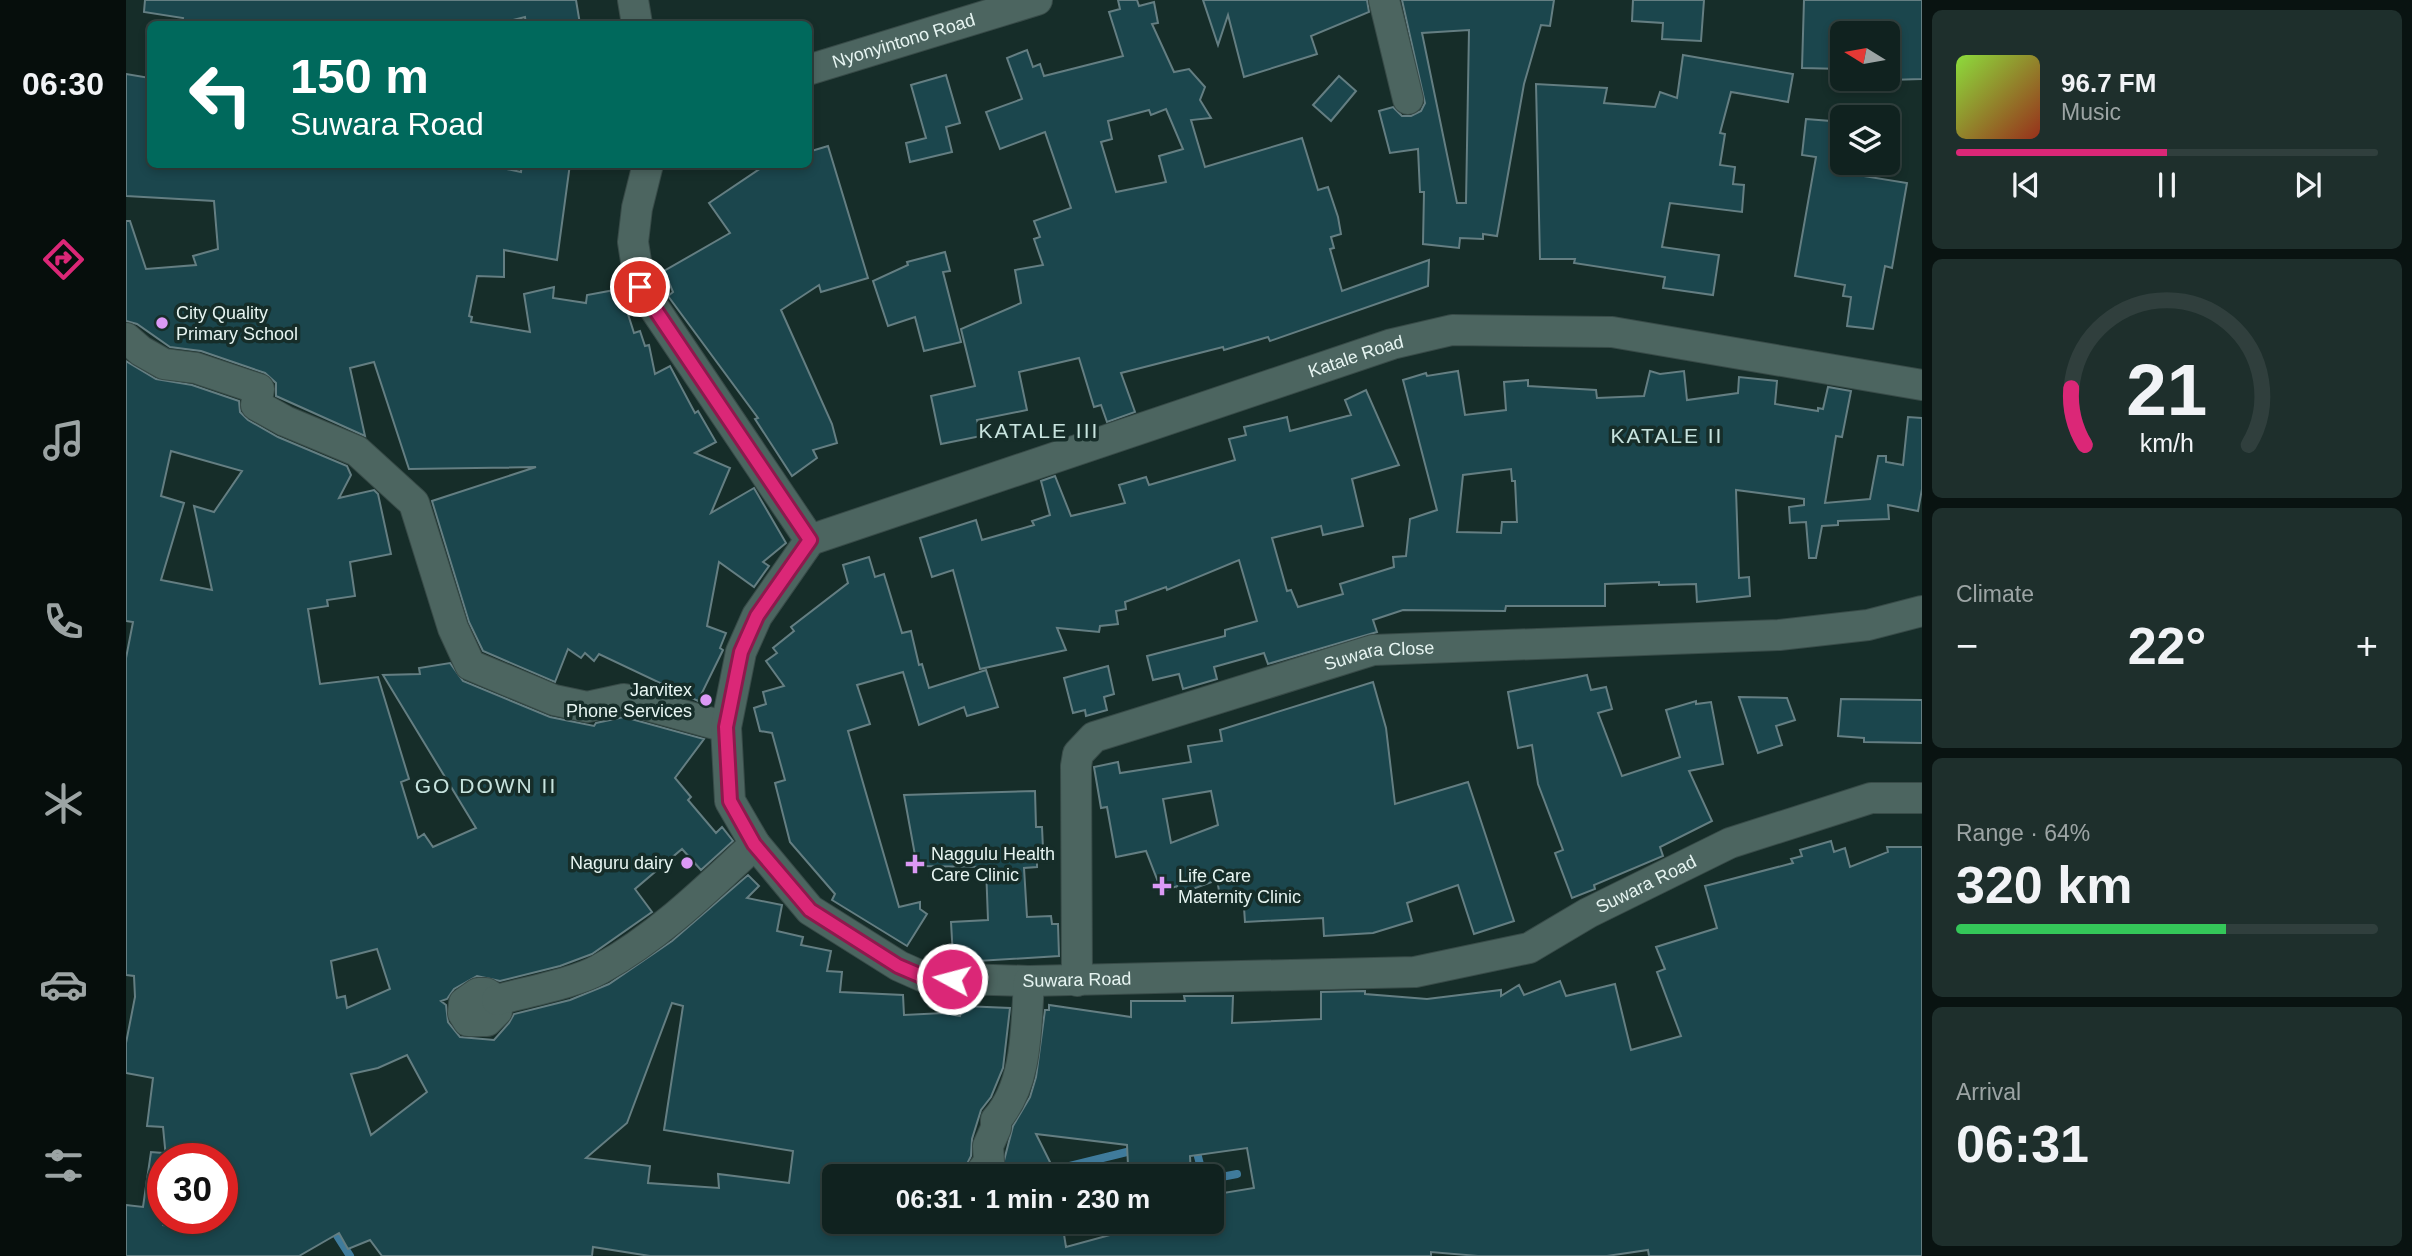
<!DOCTYPE html>
<html lang="en">
<head>
<meta charset="utf-8">
<style>
  :root { --surface:#10221f; --page:#1e2f2c; --text:#f1f3f6; --muted:#9ca4a4; --line:#303f3d; --accent:#db2777 }
  body { margin:0; font-family:Arial,sans-serif; background:var(--page); color:var(--text); height:100vh; display:flex; flex-direction:column; font-size:26px; white-space:nowrap }
  * { box-sizing:border-box; margin:0 }
  p { font-size:23px; color:var(--muted) }
  .icon { flex:none; width:38px; height:38px; fill:none; stroke:currentColor; stroke-width:2; stroke-linecap:round; stroke-linejoin:round }
  .map { position:relative; flex:1; overflow:hidden }
  .drawer { display:flex; flex-direction:column; gap:10px; padding:10px; background:#091311; width:490px }
  .drawer>* { flex:none }
  .guide { position:absolute; left:21px; top:21px; width:665px; height:147px; border-radius:10px; box-shadow:0 4px 10px #0003,0 0 0 2px var(--line); background:#00695c; color:#fff; overflow:hidden }
  .needle { width:46px; rotate:281deg }
  .tools { position:absolute; left:1704px; top:21px; display:grid; gap:14px }
  .tools a { display:grid; place-items:center; width:70px; height:70px; border-radius:10px; background:var(--surface); box-shadow:0 4px 10px #0003,0 0 0 2px var(--line); font-size:35px }
  .speed { position:absolute; left:21px; top:1143px; display:flex; gap:14px; font-size:35px; font-weight:700; text-align:center }
  .speed>* { display:grid; place-content:center; width:91px; height:91px; border-radius:50%; background:var(--surface); box-shadow:0 4px 10px #0003,0 0 0 2px var(--line); line-height:1 }
  .speed .limit { border:10px solid #d22; background:#fff; color:#111 }
  .pin { position:absolute; display:grid; place-items:center; width:60px; height:60px; color:#fff; margin:-30px; border:4px solid #fff; border-radius:50%; box-shadow:0 2px 7px #0007 }
  .me { position:absolute; width:77px; margin:-38px; rotate:277deg; stroke-linejoin:round; filter:drop-shadow(0 0 5px #0008) }
  .turn { display:flex; align-items:center; gap:24px; height:147px; padding:0 28px; font-size:32px }
  .turn .icon { width:91px; height:91px; stroke-width:2.5 }
  .turn b { display:block; font-size:49px; line-height:60px }
  .big { font-size:52px; font-weight:700; line-height:1.1 }
  .drawer .widget { flex:1; display:flex; flex-direction:column; justify-content:center; gap:10px; min-width:0; padding:0 24px; border-radius:10px; background:var(--page) }
  .drawer .dial { align-items:center; gap:0 }
  .dial svg { height:182px; overflow:visible; fill:none; stroke:var(--line); stroke-width:7; stroke-linecap:round; text-anchor:middle }
  .dial text { fill:var(--text); stroke:none }
  .song { display:flex; align-items:center; gap:21px }
  .cover { width:84px; height:84px; border-radius:10px; background:linear-gradient(135deg,hsl(90 70% 55%),hsl(10 70% 35%)) }
  .played { height:7px; border-radius:4px; background:linear-gradient(90deg,var(--accent) 50%,var(--line) 50%) }
  .keys { display:flex; justify-content:space-around; direction:ltr }
  .heat { display:flex; justify-content:space-between; align-items:center; font-size:38px; direction:ltr }
  .charge { height:10px; border-radius:5px; background:linear-gradient(90deg,#34c759 64%,var(--line) 0) }
  .trip { position:absolute; left:696px; top:1164px; width:402px; height:70px; border-radius:10px; background:var(--surface); box-shadow:0 4px 10px #0003,0 0 0 2px var(--line); font-weight:700; line-height:70px; text-align:center }
  main { display:flex; flex:1; min-height:0 }
  .tab-bar { display:flex; flex-direction:column; width:126px; justify-content:space-around; align-items:center; background:#060e0c; color:var(--muted) }
  .tab-bar .icon { width:49px; height:49px }
  .tab-bar .current { color:var(--accent) }
  .tab-bar b { font-size:32px; color:var(--text) }
  .map>svg:first-child { display:block }
</style>
</head>
<body>
<main>
<nav class="tab-bar">
<b>06:30</b>
<svg class="icon current" aria-label="directions" viewBox="0 0 24 24"><path d="M12 3l9 9-9 9-9-9zM9 14v-3h6M13 9l2 2-2 2"/></svg>
<svg class="icon" aria-label="music" viewBox="0 0 24 24"><path d="M9 18V5l10-2v13"/><circle cx="6" cy="18" r="3"/><circle cx="16" cy="16" r="3"/></svg>
<svg class="icon" aria-label="phone" viewBox="0 0 24 24"><path d="M5 4h4l2 5-3 2q2 4 5 5l2-3 5 2v4C11 20 4 13 5 4z"/></svg>
<svg class="icon" aria-label="climate" viewBox="0 0 24 24"><path d="M12 3v18M4 7l16 10M4 17L20 7"/></svg>
<svg class="icon" aria-label="car" viewBox="0 0 24 24"><path d="M5 17H2v-5l4-1 3-4h7l3 4 3 1v5h-3M9 17h6M6 11h13"/><circle cx="7" cy="17" r="2"/><circle cx="17" cy="17" r="2"/></svg>
<svg class="icon" aria-label="filters" viewBox="0 0 24 24"><path d="M4 7h16M4 17h16"/><circle cx="9" cy="7" r="2"/><circle cx="15" cy="17" r="2"/></svg>
</nav>
<div class="map">
<svg width="1796" height="1256" viewBox="0 0 1796 1256">
  <rect width="100%" height="100%" fill="#162d29"/>
  <g fill="none" stroke-linecap="round" stroke-linejoin="round">
    <g stroke="#3f7b9c" stroke-width="8">
      <polyline points="1069,1145 1077,1176"/>
      <polyline points="903,1176 1009,1150"/>
      <polyline points="1087,1191 1090,1178 1111,1174"/>
      <polyline points="1087,1198 1089,1203"/>
      <polyline points="205,1226 224,1256"/>
    </g>
  </g>
  <g fill="#1b464d" stroke="#647e82" stroke-width="2" fill-rule="evenodd">
    <polygon points="19,0 450,0 454,24 400,24 399,17 372,24 56,24 57,18 18,12"/>
    <path d="M 992,0 L 1011,0 L 1013,6 L 1028,2 L 1032,23 L 1026,24 L 1048,72 L 1063,69 L 1079,87 L 1074,100 L 1085,118 L 1065,120 L 1079,167 L 1176,138 L 1192,190 L 1202,187 L 1212,217 L 1215,234 L 1205,237 L 1208,248 L 1204,249 L 1216,291 L 1303,260 L 1302,286 L 1144,341 L 1142,337 L 1098,350 L 1097,347 L 995,373 L 1009,412 L 981,422 L 975,405 L 968,407 L 953,358 L 893,372 L 901,410 L 851,420 L 855,436 L 815,444 L 805,396 L 849,386 L 835,329 L 895,303 L 889,270 L 917,265 L 908,239 L 914,237 L 908,221 L 945,208 L 919,132 L 874,149 L 860,112 L 896,99 L 881,58 L 901,50 L 907,67 L 914,64 L 918,76 L 997,56 L 983,12 L 994,9 ZM 1040,109 L 1057,149 L 1033,156 L 1040,182 L 990,192 L 975,142 L 986,139 L 982,121 L 1023,110 L 1025,115 Z"/>
    <polygon points="1077,0 1241,0 1243,12 1185,36 1191,54 1118,77 1102,15 1092,45"/>
    <path d="M 1276,0 L 1428,0 L 1424,26 L 1415,25 L 1398,84 L 1371,236 L 1357,234 L 1357,239 L 1334,238 L 1333,248 L 1297,244 L 1298,192 L 1294,192 L 1292,149 L 1264,153 L 1253,111 L 1267,107 L 1276,116 L 1285,116 L 1295,111 L 1299,103 ZM 1343,30 L 1340,203 L 1331,203 L 1296,33 Z"/>
    <polygon points="1507,0 1578,0 1575,41 1536,39 1537,23 1506,21"/>
    <polygon points="1678,0 1796,0 1796,79 1762,80 1762,33 1717,33 1717,69 1676,68"/>
    <polygon points="1557,55 1667,74 1662,102 1605,92 1594,133 1599,134 1594,165 1609,167 1607,184 1618,185 1616,212 1544,203 1536,247 1593,255 1587,295 1537,288 1539,277 1448,263 1449,259 1414,259 1410,84 1481,88 1478,103 1529,107 1534,92 1551,98"/>
    <polygon points="0,74 24,78 24,164 358,164 395,172 396,164 444,164 431,260 378,250 378,277 351,276 343,316 346,317 345,322 404,332 398,294 428,287 427,298 460,303 461,295 494,289 508,333 514,331 519,346 523,345 529,374 544,366 569,413 572,411 590,442 569,453 604,468 585,513 628,488 660,543 637,562 643,566 628,587 593,562 581,626 600,633 594,648 597,650 572,701 473,654 468,661 459,653 455,658 442,649 429,682 357,651 343,622 306,501 410,467 283,469 248,362 224,368 239,436 150,396 150,383 139,373 75,351 44,347 11,324 0,321 0,221 4,221 20,269 70,265 67,256 92,249 88,201 0,196"/>
    <polygon points="820,75 834,123 820,127 826,152 784,162 780,143 800,138 785,85"/>
    <polygon points="1213,76 1230,91 1205,121 1187,105"/>
    <polygon points="1680,119 1717,122 1717,167 1726,169 1725,174 1781,183 1766,268 1759,266 1747,329 1721,326 1725,297 1717,296 1719,285 1669,276 1690,157 1676,155"/>
    <polygon points="702,146 742,278 695,292 693,285 655,310 706,424 711,443 687,450 691,458 666,476 629,419 632,418 542,296 547,292 538,271 604,233 583,203 641,164 682,164 682,152"/>
    <polygon points="819,252 824,271 817,272 835,342 798,351 789,317 762,326 747,281 782,265 781,262"/>
    <path d="M 0,361 L 30,379 L 66,385 L 113,401 L 114,412 L 122,420 L 152,437 L 221,466 L 225,475 L 213,498 L 248,490 L 252,494 L 265,554 L 224,562 L 229,596 L 201,600 L 202,606 L 182,609 L 194,684 L 252,677 L 283,779 L 275,782 L 292,838 L 298,834 L 307,847 L 350,828 L 257,675 L 294,674 L 293,668 L 324,663 L 337,681 L 424,717 L 468,726 L 470,723 L 498,717 L 578,739 L 549,778 L 565,797 L 562,800 L 590,833 L 596,827 L 607,841 L 575,870 L 556,849 L 509,889 L 526,912 L 466,954 L 434,966 L 374,981 L 351,976 L 328,989 L 321,999 L 315,1001 L 320,1005 L 322,1022 L 334,1037 L 368,1040 L 383,1023 L 388,1014 L 444,1000 L 483,984 L 546,941 L 622,875 L 633,886 L 621,898 L 656,905 L 651,931 L 677,937 L 675,945 L 705,951 L 701,971 L 716,972 L 714,992 L 777,995 L 778,1015 L 818,1013 L 834,1016 L 837,1006 L 884,1008 L 877,1068 L 865,1097 L 855,1110 L 846,1139 L 845,1156 L 835,1176 L 783,1176 L 782,1168 L 734,1173 L 734,1176 L 709,1176 L 709,1222 L 936,1222 L 940,1247 L 995,1232 L 994,1222 L 1096,1222 L 1091,1194 L 1128,1188 L 1121,1148 L 1064,1156 L 1065,1176 L 1012,1176 L 1011,1164 L 1002,1165 L 1001,1145 L 910,1134 L 927,1168 L 910,1176 L 874,1176 L 887,1126 L 904,1097 L 910,1077 L 919,1010 L 923,1010 L 923,1005 L 1005,1017 L 1005,1001 L 1059,1001 L 1058,996 L 1107,996 L 1106,1023 L 1195,1019 L 1195,992 L 1239,991 L 1239,994 L 1301,999 L 1375,990 L 1375,996 L 1393,985 L 1398,995 L 1434,981 L 1440,996 L 1489,984 L 1505,1050 L 1555,1036 L 1531,972 L 1539,969 L 1530,947 L 1591,928 L 1579,886 L 1667,863 L 1665,859 L 1676,856 L 1674,850 L 1705,841 L 1708,852 L 1719,848 L 1724,867 L 1762,852 L 1761,847 L 1796,847 L 1796,1256 L 1523,1256 L 1522,1250 L 1481,1256 L 1352,1256 L 1305,1252 L 1305,1256 L 524,1256 L 467,1247 L 466,1256 L 256,1256 L 244,1240 L 222,1249 L 213,1233 L 173,1256 L 0,1256 L 0,1205 L 17,1207 L 25,1152 L 37,1153 L 37,1225 L 65,1233 L 83,1218 L 96,1218 L 96,1158 L 40,1158 L 37,1127 L 21,1126 L 27,1078 L 0,1073 L 0,1043 L 9,997 L 8,976 L 0,975 L 0,658 L 7,622 L 0,621 ZM 45,451 L 116,471 L 88,512 L 68,506 L 86,590 L 35,580 L 58,503 L 35,496 ZM 251,949 L 264,989 L 221,1008 L 219,996 L 211,998 L 205,961 ZM 546,1003 L 557,1006 L 538,1130 L 667,1151 L 663,1183 L 592,1174 L 593,1188 L 522,1183 L 524,1166 L 460,1158 L 501,1123 ZM 281,1055 L 301,1092 L 245,1135 L 225,1074 L 252,1068 Z"/>
    <path d="M 1332,371 L 1339,415 L 1380,410 L 1378,382 L 1402,380 L 1402,386 L 1470,390 L 1471,398 L 1518,396 L 1524,371 L 1534,374 L 1558,371 L 1561,400 L 1612,393 L 1613,377 L 1651,381 L 1649,404 L 1692,411 L 1692,408 L 1697,409 L 1702,387 L 1725,391 L 1716,437 L 1710,436 L 1699,503 L 1744,499 L 1752,456 L 1760,456 L 1760,462 L 1777,465 L 1782,417 L 1796,418 L 1796,489 L 1792,511 L 1762,505 L 1763,519 L 1712,521 L 1712,525 L 1696,526 L 1690,558 L 1683,558 L 1680,522 L 1664,523 L 1663,507 L 1678,505 L 1678,499 L 1610,490 L 1613,578 L 1623,577 L 1624,596 L 1571,602 L 1570,584 L 1533,585 L 1533,582 L 1479,584 L 1479,606 L 1380,606 L 1379,611 L 1277,610 L 1247,620 L 1251,632 L 1142,664 L 1138,653 L 1088,667 L 1091,679 L 1057,689 L 1053,674 L 1027,680 L 1021,656 L 1099,636 L 1099,630 L 1131,621 L 1113,560 L 1041,590 L 1040,587 L 999,602 L 1000,609 L 990,611 L 992,624 L 974,626 L 973,632 L 931,628 L 940,650 L 854,669 L 827,570 L 806,577 L 794,538 L 850,520 L 856,540 L 908,525 L 906,521 L 924,515 L 915,481 L 929,476 L 945,516 L 999,503 L 993,485 L 1020,477 L 1023,485 L 1109,460 L 1103,439 L 1120,435 L 1118,427 L 1161,417 L 1164,431 L 1225,415 L 1219,400 L 1240,390 L 1273,465 L 1226,479 L 1237,526 L 1197,535 L 1195,526 L 1146,538 L 1161,591 L 1165,590 L 1172,607 L 1217,594 L 1214,584 L 1268,567 L 1267,557 L 1280,556 L 1284,519 L 1311,510 L 1277,380 L 1300,373 L 1301,376 ZM 1385,469 L 1386,481 L 1389,481 L 1391,522 L 1376,522 L 1375,533 L 1331,532 L 1337,475 Z"/>
    <polygon points="743,557 749,577 758,574 776,633 785,631 793,665 796,664 803,688 860,670 872,707 841,716 838,707 793,725 777,672 731,685 744,724 722,731 773,907 794,902 794,909 801,914 781,946 706,900 709,894 664,842 649,783 659,780 646,733 634,731 628,708 640,704 637,692 658,686 640,661 651,653 647,648 668,631 665,627 722,583 717,565"/>
    <polygon points="982,666 988,694 978,697 981,710 960,716 959,710 947,713 938,678"/>
    <polygon points="1461,675 1465,690 1480,687 1486,709 1472,713 1496,776 1554,757 1540,710 1570,701 1570,704 1585,702 1597,764 1563,771 1586,821 1534,847 1537,856 1468,885 1469,889 1446,898 1429,853 1437,850 1412,784 1406,745 1392,748 1382,692"/>
    <path d="M 1247,682 L 1260,728 L 1269,804 L 1342,782 L 1388,921 L 1348,934 L 1332,885 L 1281,903 L 1286,921 L 1247,933 L 1198,936 L 1197,918 L 1119,922 L 1117,893 L 1094,896 L 1091,880 L 1053,894 L 1051,886 L 1036,892 L 1020,851 L 990,857 L 981,807 L 975,808 L 968,767 L 992,762 L 994,773 L 1065,762 L 1062,746 L 1096,741 L 1094,730 ZM 1085,791 L 1092,825 L 1045,843 L 1037,799 Z"/>
    <polygon points="1613,697 1661,698 1669,720 1650,726 1656,745 1632,753"/>
    <polygon points="1715,699 1796,700 1796,743 1738,742 1738,738 1712,736"/>
    <polygon points="909,791 910,827 916,827 917,849 911,849 911,867 898,868 901,917 925,916 926,924 932,924 933,956 835,962 835,956 827,957 825,922 862,920 860,867 791,866 778,795"/>
  </g>
  <g fill="none" stroke-linecap="round" stroke-linejoin="round">
    <defs>
      <g id="minor">
        <polyline points="507,0 511,24"/>
        <polyline points="1258,0 1282,99"/>
        <path id="s1" d="M 682,70 L 911,0"/>
        <polyline points="522,164 511,208 507,242 514,287 684,540"/>
        <polyline points="0,338 15,351 38,364 70,368 133,389 130,405 159,421 231,451 288,503 327,628 344,665 428,700 461,707 498,699 600,727"/>
        <path id="s2" d="M 684,540 L 631,616 L 615,652 L 600,727 L 604,801 L 629,844 L 684,910 L 773,966 L 800,978 L 903,981 L 1289,972 L 1403,948 L 1462,913 L 1604,843 L 1745,798 L 1796,798"/>
        <path id="s3" d="M 684,540 L 1266,344 L 1326,330 L 1486,332 L 1796,385"/>
        <path id="s4" d="M 951,981 L 950,766 L 952,754 L 968,737 L 1247,650 L 1653,635 L 1742,625 L 1796,611"/>
        <polygon points="352,993 360,993 371,1000 371,1011 361,1021 342,1021 337,1013 338,1003"/>
        <path d="M 371,1000 C 400,992 450,983 474,969 C 532,937 581,889 629,844"/>
        <path d="M 852,1176 L 863,1162 L 862,1146 L 870,1128 L 870,1120 C 902,1084 900,1027 903,981"/>
      </g>
    </defs>
    <use href="#minor" stroke="#384b48" stroke-width="32"/>
    <use href="#minor" stroke="#4c6560" stroke-width="30"/>
  </g>
  <g fill="none" stroke-linecap="round" stroke-linejoin="round">
    <defs>
      <polyline id="route" points="514,287 684,540 631,616 615,652 600,727 604,801 628,844 684,910 772,966 800,978 826,979"/>
    </defs>
    <use href="#route" stroke="#8e194d" stroke-width="18"/>
    <use href="#route" stroke="#db2777" stroke-width="12"/>
  </g>
  <g fill="#db99f5" stroke="#162d29" stroke-width="2.5">
    <circle cx="36" cy="323" r="7"/>
    <circle cx="580" cy="700" r="7"/>
    <circle cx="561" cy="863" r="7"/>
    <path d="M785.5 853.5h7v7h7v7h-7v7h-7v-7h-7v-7h7z"/>
    <path d="M1032.5 875.5h7v7h7v7h-7v7h-7v-7h-7v-7h7z"/>
  </g>
  <g text-anchor="middle" stroke-width="7" stroke-linejoin="round" paint-order="stroke">
    <g font-size="18" fill="#e6f4f1" stroke="#162d29">
      <text dy="6" stroke="none"><textPath href="#s1" startOffset="100">Nyonyintono Road</textPath></text>
      <text dy="6" stroke="none"><textPath href="#s3" startOffset="576">Katale Road</textPath></text>
      <text dy="6" stroke="none"><textPath href="#s4" startOffset="548">Suwara Close</textPath></text>
      <text dy="6" stroke="none"><textPath href="#s2" startOffset="1292">Suwara Road</textPath></text>
      <text dy="6" stroke="none"><textPath href="#s2" startOffset="704">Suwara Road</textPath></text>
    </g>
    <g font-size="18" fill="#e6f4f1" stroke="#162d29" text-anchor="start">
      <text x="50" y="319">City Quality<tspan x="50" dy="21">Primary School</tspan></text>
      <text x="566" y="696" text-anchor="end">Jarvitex<tspan x="566" dy="21">Phone Services</tspan></text>
      <text x="805" y="860">Naggulu Health<tspan x="805" dy="21">Care Clinic</tspan></text>
      <text x="547" y="869" text-anchor="end">Naguru dairy</text>
      <text x="1052" y="882">Life Care<tspan x="1052" dy="21">Maternity Clinic</tspan></text>
    </g>
    <g font-size="21" letter-spacing="2" fill="#c7e3de" stroke="#162d29">
      <text x="913" y="438">KATALE III</text>
      <text x="1541" y="443">KATALE II</text>
      <text x="360" y="793">GO DOWN II</text>
    </g>
  </g>
</svg>
<div class="tools">
<a><svg class="needle" viewBox="-14 -14 28 28"><path d="M0-13l5 13h-10z" fill="#e53935"/><path d="M0 13l5-13h-10z" fill="#9ca4a4"/></svg></a>
<a><svg class="icon" aria-label="layers" viewBox="0 0 24 24"><path d="M12 4l9 5-9 5-9-5zM3 14l9 5 9-5"/></svg></a>
</div>
<div class="speed"><div class="limit">30</div></div>
<div class="pin" style="left:514px;top:287px;background:#d93025"><svg class="icon" aria-label="arrive" viewBox="0 0 24 24"><path d="M6 21V4h12l-3 4 3 4H6"/></svg></div>
<svg class="me" style="left:826px;top:979px" viewBox="-20 -20 40 40"><circle r="17" fill="#db2777" stroke="#fff" stroke-width="3"/><path d="M0-11L8 9 0 5-8 9z" fill="#fff"/></svg>
<div class="trip">06:31 · 1 min · 230 m</div>
<div class="guide">
<div class="turn"><svg class="icon" aria-label="left" viewBox="0 0 24 24"><path d="M17 20v-9H6M10 6l-5 5 5 5"/></svg><div><b>150 m</b>Suwara Road</div></div>
</div>
</div>
<section class="drawer">
<div class="widget">
<div class="song"><i class="cover"></i><div><b>96.7 FM</b><p>Music</p></div></div>
<div class="played"></div>
<div class="keys"><svg class="icon" aria-label="previous" viewBox="0 0 24 24"><path d="M18 5L8 12l10 7zM5 5v14"/></svg><svg class="icon" aria-label="pause" viewBox="0 0 24 24"><path d="M8 5v14M16 5v14"/></svg><svg class="icon" aria-label="next" viewBox="0 0 24 24"><path d="M6 5l10 7-10 7zM19 5v14"/></svg></div>
</div>
<div class="widget dial"><svg viewBox="0 0 100 80">
<path d="M14 69A42 42 0 1 1 86 69"/>
<path d="M14 69A42 42 0 0 1 8 44" stroke="#db2777"/>
<text x="50" y="56" font-size="32" font-weight="700">21</text>
<text x="50" y="72" font-size="11">km/h</text>
</svg></div>
<div class="widget"><p>Climate</p>
<div class="heat"><a>−</a><b class="big">22°</b><a>+</a></div>
</div>
<div class="widget"><p>Range · 64%</p><b class="big">320 km</b><div class="charge"></div></div>
<div class="widget"><p>Arrival</p><b class="big">06:31</b></div>
</section>
</main>
</body>
</html>
